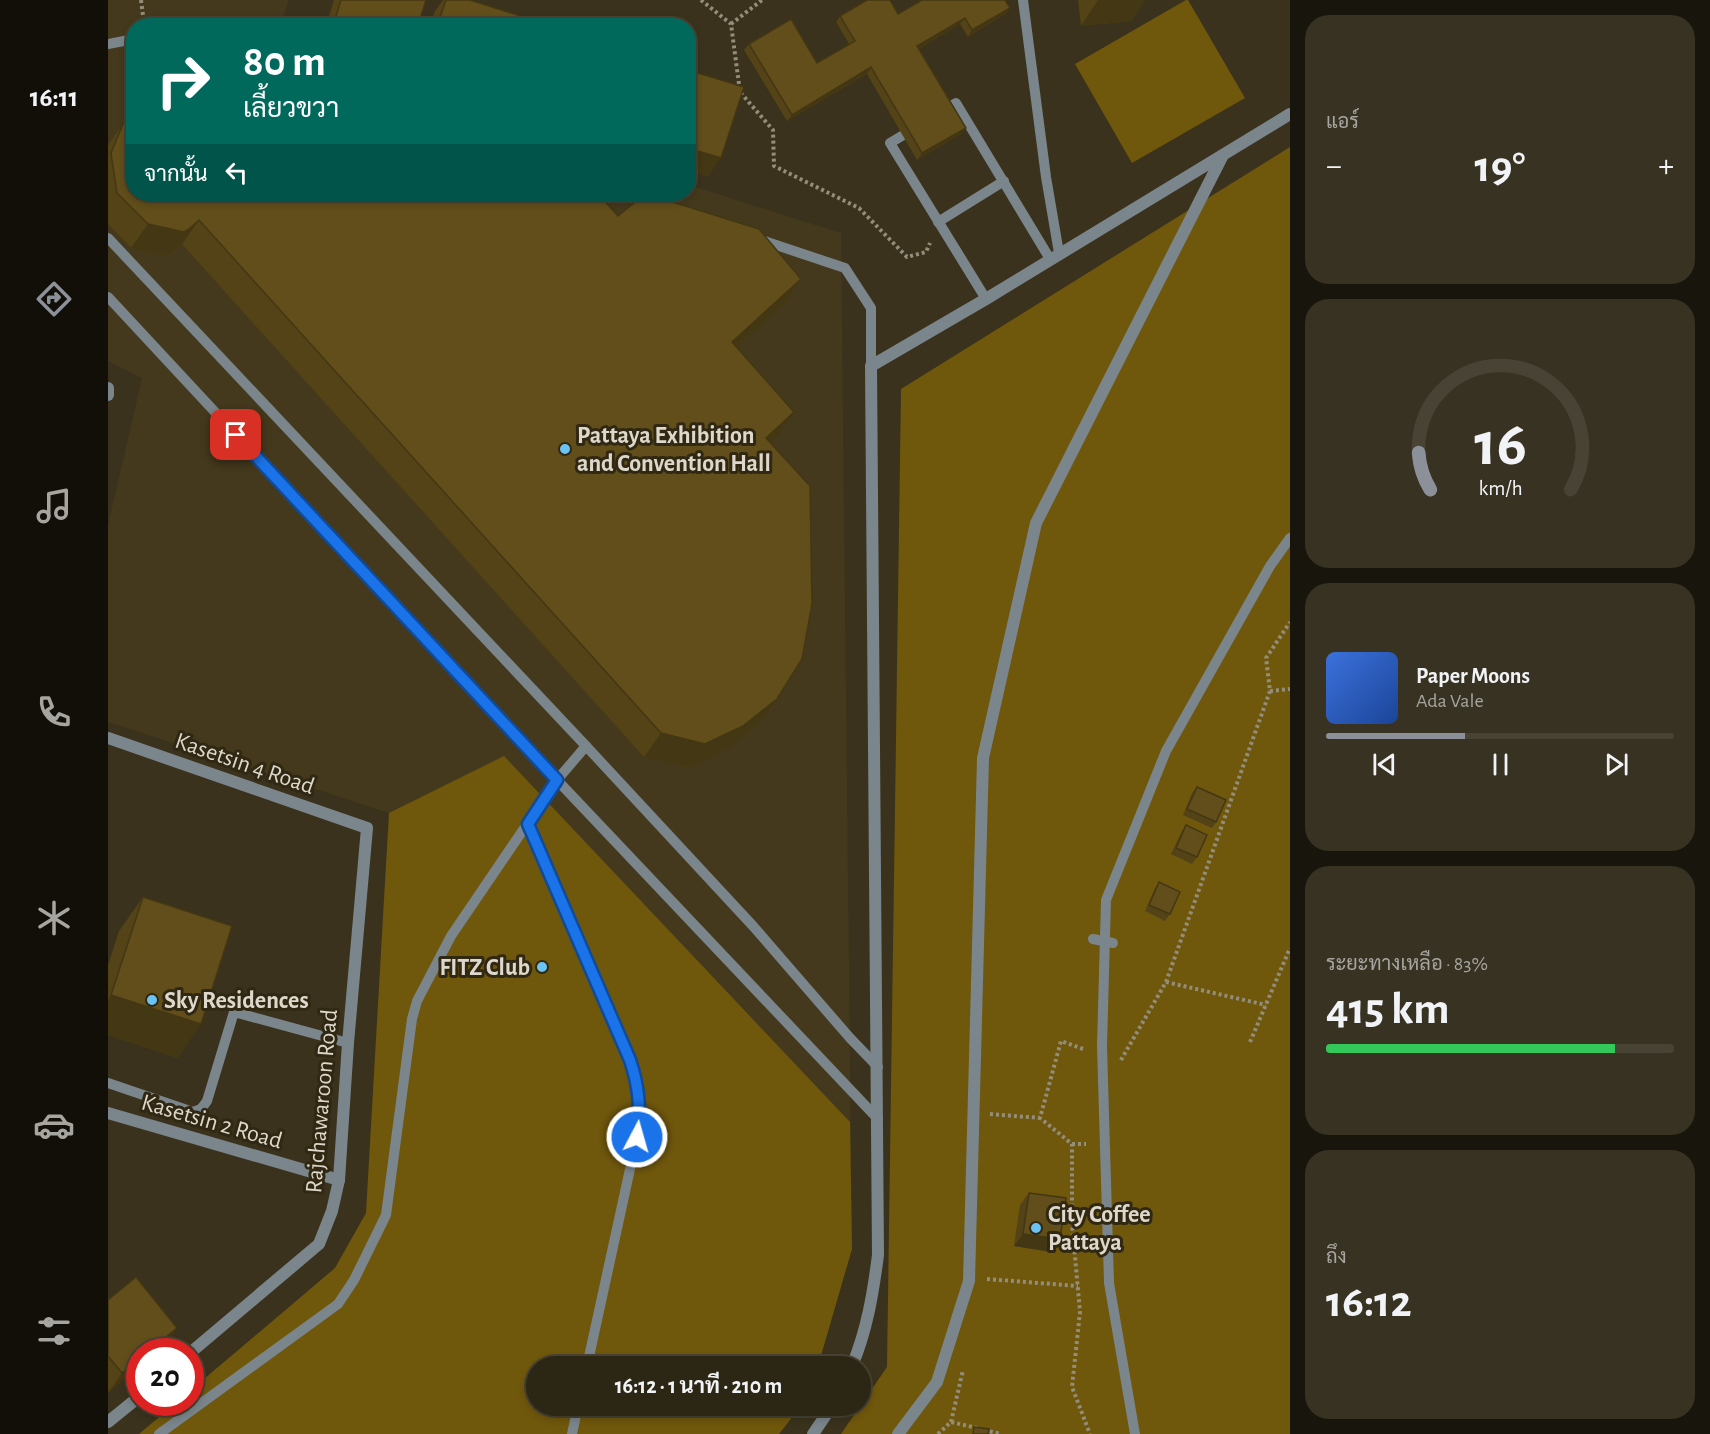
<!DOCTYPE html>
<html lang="th">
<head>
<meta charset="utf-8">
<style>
  :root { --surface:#2c2615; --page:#383222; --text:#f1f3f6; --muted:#a6a5a0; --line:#484334; --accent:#8c9099 }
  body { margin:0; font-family:"Alegreya Sans",Sarabun,sans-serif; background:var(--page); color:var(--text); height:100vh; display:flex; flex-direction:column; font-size:22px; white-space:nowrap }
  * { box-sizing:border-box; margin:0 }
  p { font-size:20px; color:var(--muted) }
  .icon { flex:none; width:33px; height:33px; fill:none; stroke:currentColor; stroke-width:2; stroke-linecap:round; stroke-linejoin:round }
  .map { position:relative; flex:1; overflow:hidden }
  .drawer { display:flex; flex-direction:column; gap:15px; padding:15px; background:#18150c; width:420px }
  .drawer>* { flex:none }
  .banner { position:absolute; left:18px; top:18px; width:570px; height:183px; border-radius:24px; box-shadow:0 3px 9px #0003,0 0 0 2px var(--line); background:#00695c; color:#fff; overflow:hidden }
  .speed { position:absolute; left:18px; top:1338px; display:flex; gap:12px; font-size:30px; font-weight:700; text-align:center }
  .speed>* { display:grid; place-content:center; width:78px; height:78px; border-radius:50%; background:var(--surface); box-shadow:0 3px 9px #0003,0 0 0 2px var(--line); line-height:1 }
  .speed .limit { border:9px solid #d22; background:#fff; color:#111 }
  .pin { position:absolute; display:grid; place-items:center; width:51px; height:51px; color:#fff; margin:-26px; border-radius:12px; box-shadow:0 3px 9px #0006 }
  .me { position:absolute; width:66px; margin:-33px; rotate:6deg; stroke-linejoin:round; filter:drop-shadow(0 0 4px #0008) }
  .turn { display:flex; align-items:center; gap:21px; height:126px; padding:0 18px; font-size:27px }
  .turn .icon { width:78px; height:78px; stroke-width:2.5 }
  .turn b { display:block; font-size:42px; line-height:51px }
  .then { display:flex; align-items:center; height:57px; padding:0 18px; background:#0003; gap:12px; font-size:22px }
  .big { font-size:45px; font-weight:700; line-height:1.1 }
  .drawer .card { flex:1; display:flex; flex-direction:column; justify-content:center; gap:9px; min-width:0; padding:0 21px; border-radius:24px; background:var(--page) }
  .drawer .dial { align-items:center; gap:0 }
  .dial svg { height:156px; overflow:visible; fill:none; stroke:var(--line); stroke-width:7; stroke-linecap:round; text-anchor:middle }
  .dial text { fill:var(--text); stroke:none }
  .song { display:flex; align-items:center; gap:18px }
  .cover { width:72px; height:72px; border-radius:9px; background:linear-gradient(135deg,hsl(220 70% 55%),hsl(220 70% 35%)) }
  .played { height:6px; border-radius:3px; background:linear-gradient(90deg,var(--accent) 40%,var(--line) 40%) }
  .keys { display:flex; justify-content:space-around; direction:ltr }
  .heat { display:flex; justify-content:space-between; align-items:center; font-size:33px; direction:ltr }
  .charge { height:9px; border-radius:4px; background:linear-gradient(90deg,#34c759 83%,var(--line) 0) }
  .trip { position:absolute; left:418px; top:1356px; width:345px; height:60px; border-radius:30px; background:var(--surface); box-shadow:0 3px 9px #0003,0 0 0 2px var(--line); font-weight:700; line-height:60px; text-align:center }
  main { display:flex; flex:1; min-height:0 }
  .dock { display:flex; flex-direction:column; width:108px; justify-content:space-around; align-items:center; background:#120f08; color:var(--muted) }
  .dock .icon { width:42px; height:42px }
  .dock .current { color:var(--accent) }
  .dock b { font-size:27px; color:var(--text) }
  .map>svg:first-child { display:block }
</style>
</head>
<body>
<main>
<nav class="dock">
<b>16:11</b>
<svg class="icon current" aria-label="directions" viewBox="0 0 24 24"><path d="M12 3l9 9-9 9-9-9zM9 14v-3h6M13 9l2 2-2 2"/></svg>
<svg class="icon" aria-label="music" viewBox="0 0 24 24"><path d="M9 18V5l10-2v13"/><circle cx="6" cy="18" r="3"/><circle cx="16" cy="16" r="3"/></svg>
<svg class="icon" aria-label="phone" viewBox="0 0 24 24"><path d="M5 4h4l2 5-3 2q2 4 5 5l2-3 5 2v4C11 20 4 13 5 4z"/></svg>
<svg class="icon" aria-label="climate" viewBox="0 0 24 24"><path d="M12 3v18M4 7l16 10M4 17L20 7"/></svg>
<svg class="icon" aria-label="car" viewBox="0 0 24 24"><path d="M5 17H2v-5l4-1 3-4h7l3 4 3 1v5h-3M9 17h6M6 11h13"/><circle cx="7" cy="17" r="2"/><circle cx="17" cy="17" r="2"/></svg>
<svg class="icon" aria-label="filters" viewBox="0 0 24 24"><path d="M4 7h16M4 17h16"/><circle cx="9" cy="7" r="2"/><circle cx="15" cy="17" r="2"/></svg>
</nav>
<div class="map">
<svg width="1182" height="1434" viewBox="0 0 1182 1434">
  <rect width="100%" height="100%" fill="#3a321c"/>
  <polygon fill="#44391c" points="0,0 181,0 172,25 26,26 26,194 580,194 581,185 733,233 744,1249 710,1366 429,1366 429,1406 693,1406 671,1434 31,1434 68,1403 82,1402 83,1390 227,1268 258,1213 281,813 0,722 0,525 34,378 0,361"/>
  <g fill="#6f570c">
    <polygon points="1078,0 1080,0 1137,98 1024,163 967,64"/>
    <polygon points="1182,147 1182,1434 733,1434 779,1367 793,389"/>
    <polygon points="396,756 742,1122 744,1249 710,1366 429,1366 429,1406 693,1406 671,1434 31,1434 68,1403 82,1402 83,1390 227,1268 258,1213 281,813"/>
  </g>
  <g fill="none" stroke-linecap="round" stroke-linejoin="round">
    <g stroke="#938d7c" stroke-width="4" stroke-dasharray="3 3" stroke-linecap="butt">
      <polyline points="33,0 36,23"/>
      <polyline points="593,0 623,24 632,92 665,130 666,166 751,208 799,257 818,252 822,243"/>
      <polyline points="623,24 654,0"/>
      <polyline points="1162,691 1182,689"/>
      <polyline points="1058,982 1158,1005"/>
      <polyline points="1142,1042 1182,948"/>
      <polyline points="975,1049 953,1041 932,1118 964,1144 964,1223 972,1312 964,1387 982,1434"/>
      <polyline points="1013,1060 1058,982 1162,691 1158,658 1182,622"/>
      <polyline points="882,1114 932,1118"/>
      <polyline points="964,1144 978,1144"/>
      <polyline points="879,1279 970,1286"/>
      <polyline points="843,1422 855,1370"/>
      <polyline points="876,1430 893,1434"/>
      <polyline points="830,1434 843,1422 869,1428"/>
    </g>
    <g stroke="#7a858c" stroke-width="10">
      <polyline points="915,0 938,177 951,253"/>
      <polyline points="0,44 26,39"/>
      <polyline points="833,112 848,103 942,259"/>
      <polyline points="807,128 782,143 878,299"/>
      <polyline points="513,194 544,204"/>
      <polyline points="830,222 896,181"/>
      <polyline points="0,238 478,746 645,926 742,1038 770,1067"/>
      <polyline points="650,239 737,268 763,308 763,366"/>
      <polyline points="0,297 449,780 770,1119"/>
      <path d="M 420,823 L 522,1060 C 531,1087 533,1109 529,1137 L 479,1366"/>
      <polyline points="985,939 1005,943"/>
      <polyline points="0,1083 85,1112 93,1109 99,1101 126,1012 240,1043"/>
      <polyline points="51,1434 230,1304 246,1280 278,1215 304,1019 309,1001 343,936 449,780 478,746"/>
      <polyline points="464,1434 470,1406"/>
      <polyline points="1027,1434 1001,1283 994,1046 998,900 1058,751 1162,566 1182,538"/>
    </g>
    <g stroke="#7a858c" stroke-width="12">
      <polyline points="0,388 0,395"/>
      <polyline points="0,738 259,828 240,1043 231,1180 224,1211 211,1244 82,1353"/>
      <polyline points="0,1113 231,1180"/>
      <path d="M 744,1366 C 759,1330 765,1294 770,1255 L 763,366 L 878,299 L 1182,114"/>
      <polyline points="0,1422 32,1396"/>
      <polyline points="705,1434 724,1406"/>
      <polyline points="790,1434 829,1382 861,1281 875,758 928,523 1114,157"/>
    </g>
  </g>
  <g fill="#534317">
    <polygon points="226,0 318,0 310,26 218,26"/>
    <polygon points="335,0 362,0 414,26 322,26 327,11"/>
    <polygon points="970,0 1037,0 1023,21 973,26"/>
    <polygon points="902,8 897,14 860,37 852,24 811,49 853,134 809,160 759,74 679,121 636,50 641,44 709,63 741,44 728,22 732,16 790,14"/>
    <polygon points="15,124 26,194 443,202 510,216 693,279 677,303 628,347 670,436 662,443 669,699 652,723 618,750 581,768 536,757 74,244 65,253 59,256 23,248 0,224 0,145"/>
    <polygon points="1089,787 1108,822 1104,828 1075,815 1084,793"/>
    <polygon points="1078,825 1089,857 1084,864 1063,854 1074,831"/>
    <polygon points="1051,882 1062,914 1057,921 1037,911 1047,888"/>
    <polygon points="35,897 70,1058 0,1035 0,965 11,931"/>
    <polygon points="921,1193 952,1239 943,1252 906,1246 912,1205"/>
    <polygon points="0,1300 56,1347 50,1352 32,1352 1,1392 0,1391"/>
  </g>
  <g fill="#443713">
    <polygon points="990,0 1037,0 1023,21 973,26"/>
    <polygon points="902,8 897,14 860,37 864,30"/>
    <polygon points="857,18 852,24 805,53 809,46"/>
    <polygon points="763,67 759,74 679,121 684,115"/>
    <polygon points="858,128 853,134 809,160 814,153"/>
    <polygon points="580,148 613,158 600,177 580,170"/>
    <polygon points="91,220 74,244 65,253 59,256 23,248 40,224"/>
    <polygon points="693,279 677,303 607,366 624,342"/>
    <polygon points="686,412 670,436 641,462 658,438"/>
    <polygon points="669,699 652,723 618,750 581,768 536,757 553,733"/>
    <polygon points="3,995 93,1024 70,1058 0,1035 0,1000"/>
    <polygon points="915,1234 952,1239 943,1252 906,1246"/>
    <polygon points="69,1328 56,1347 50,1352 40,1352"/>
    <polygon points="32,1359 32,1367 1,1392 14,1373"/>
  </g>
  <g fill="#614e1b" stroke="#443713" stroke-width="1.5">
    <polygon points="233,0 318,0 310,26 225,26"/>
    <polygon points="338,0 362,0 416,17 414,26 329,26"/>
    <polygon points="759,0 782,0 790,14 814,0 897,0 902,8 864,30 857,18 809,46 858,128 814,153 763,67 684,115 641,44 683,19 709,63 747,41 732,16"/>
    <polygon points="430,23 438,26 429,26"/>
    <polygon points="580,70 636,87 613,158 580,148"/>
    <polygon points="26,115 26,194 436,194 443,202 452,194 490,194 510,216 537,194 539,194 651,229 693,279 624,342 686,412 658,438 702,486 704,604 694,659 669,699 635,726 597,744 553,733 91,220 81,229 76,232 40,224 9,193 3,153 15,124"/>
    <polygon points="1089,787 1118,800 1108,822 1079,809"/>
    <polygon points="1078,825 1099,835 1089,857 1068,848"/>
    <polygon points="1051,882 1072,892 1062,914 1041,905"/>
    <polygon points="35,897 124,926 93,1024 3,995"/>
    <polygon points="921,1193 958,1198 952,1239 915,1234"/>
    <polygon points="28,1277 69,1328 40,1352 32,1352 32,1359 14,1373 0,1356 0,1300"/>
    <polygon points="866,1427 881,1429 880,1434 865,1434"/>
  </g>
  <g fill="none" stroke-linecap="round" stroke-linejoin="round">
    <defs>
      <path id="route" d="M 128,435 L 449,780 L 420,824 L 522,1060 C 531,1087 533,1109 529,1137"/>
    </defs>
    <use href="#route" stroke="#114b97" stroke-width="15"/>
    <use href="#route" stroke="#1a73e8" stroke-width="10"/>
  </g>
  <g fill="#6ac3f1" stroke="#302812" stroke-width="2">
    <circle cx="457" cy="449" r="6"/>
    <circle cx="434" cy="967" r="6"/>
    <circle cx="44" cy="1000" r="6"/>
    <circle cx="928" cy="1228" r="6"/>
  </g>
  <g text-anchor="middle" stroke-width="6" stroke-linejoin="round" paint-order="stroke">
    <g font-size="24" font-weight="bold" fill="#ddd8cb" stroke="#302812" text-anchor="start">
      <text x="469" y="443">Pattaya Exhibition<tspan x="469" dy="28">and Convention Hall</tspan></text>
      <text x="422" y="975" text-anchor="end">FITZ Club</text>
      <text x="56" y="1008">Sky Residences</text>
      <text x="940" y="1222">City Coffee<tspan x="940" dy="28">Pattaya</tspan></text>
    </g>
    <g font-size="24" fill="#ddd8cb" stroke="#302812">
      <text transform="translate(137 763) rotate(19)" y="8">Kasetsin 4 Road</text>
      <text transform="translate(213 1101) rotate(-85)" y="8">Rajchawaroon Road</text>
      <text transform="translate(104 1121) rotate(16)" y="8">Kasetsin 2 Road</text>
    </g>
  </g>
</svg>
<div class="speed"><div class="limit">20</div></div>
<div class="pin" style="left:128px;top:435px;background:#d93025"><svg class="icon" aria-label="arrive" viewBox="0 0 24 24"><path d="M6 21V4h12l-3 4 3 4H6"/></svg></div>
<svg class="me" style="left:529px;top:1137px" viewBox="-20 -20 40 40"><circle r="17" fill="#1a73e8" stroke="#fff" stroke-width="3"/><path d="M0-11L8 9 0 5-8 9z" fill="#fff"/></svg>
<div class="trip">16:12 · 1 นาที · 210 m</div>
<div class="banner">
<div class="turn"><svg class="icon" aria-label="right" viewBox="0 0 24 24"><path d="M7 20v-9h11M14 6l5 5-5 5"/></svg><div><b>80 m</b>เลี้ยวขวา</div></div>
<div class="then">จากนั้น<svg class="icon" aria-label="left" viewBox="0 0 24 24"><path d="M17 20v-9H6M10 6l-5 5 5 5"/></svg></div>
</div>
</div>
<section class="drawer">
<div class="card"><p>แอร์</p>
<div class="heat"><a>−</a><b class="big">19°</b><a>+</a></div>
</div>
<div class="card dial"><svg viewBox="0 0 100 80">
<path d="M14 69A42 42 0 1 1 86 69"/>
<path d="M14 69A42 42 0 0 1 8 50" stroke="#8c9099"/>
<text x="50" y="56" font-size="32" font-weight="700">16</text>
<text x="50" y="72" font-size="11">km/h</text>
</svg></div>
<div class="card">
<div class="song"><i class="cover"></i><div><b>Paper Moons</b><p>Ada Vale</p></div></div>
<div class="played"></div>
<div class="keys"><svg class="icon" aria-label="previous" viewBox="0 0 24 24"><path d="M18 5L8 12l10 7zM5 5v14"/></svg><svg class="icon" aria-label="pause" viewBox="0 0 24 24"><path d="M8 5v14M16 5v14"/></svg><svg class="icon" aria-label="next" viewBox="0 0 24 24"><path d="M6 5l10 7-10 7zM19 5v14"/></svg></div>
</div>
<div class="card"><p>ระยะทางเหลือ · 83%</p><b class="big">415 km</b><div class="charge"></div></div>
<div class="card"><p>ถึง</p><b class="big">16:12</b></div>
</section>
</main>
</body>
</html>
